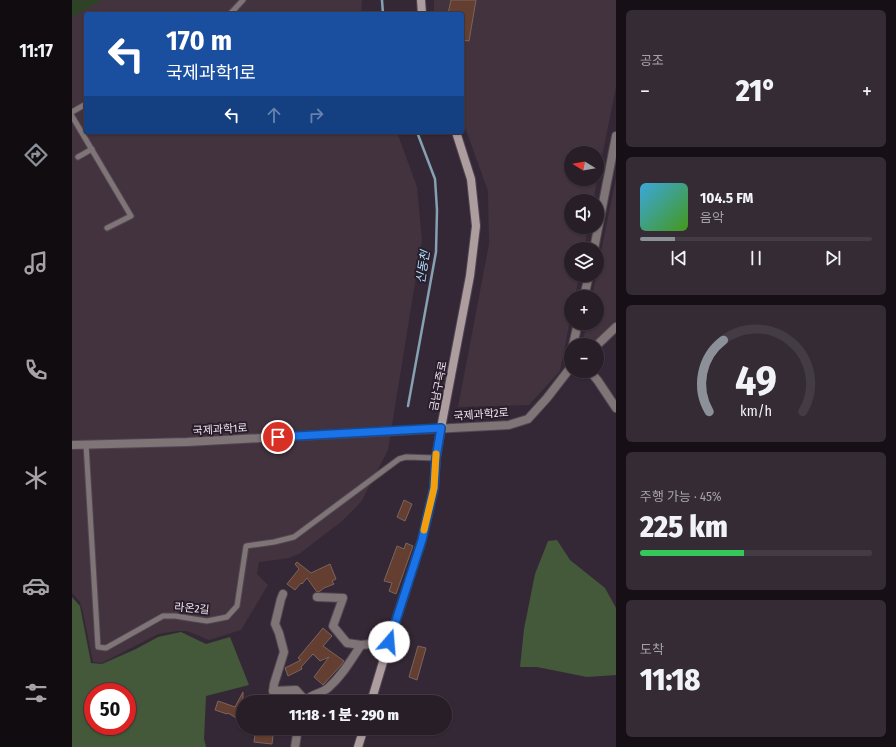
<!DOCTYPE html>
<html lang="ko">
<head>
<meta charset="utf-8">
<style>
  :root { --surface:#281e28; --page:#342b34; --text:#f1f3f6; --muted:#a5a2a8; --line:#443c45; --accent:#8c9099 }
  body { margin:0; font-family:"Fira Sans Condensed","Noto Sans KR",sans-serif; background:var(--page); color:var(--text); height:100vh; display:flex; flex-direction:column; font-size:15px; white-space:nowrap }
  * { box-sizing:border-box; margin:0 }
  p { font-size:13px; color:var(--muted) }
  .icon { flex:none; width:22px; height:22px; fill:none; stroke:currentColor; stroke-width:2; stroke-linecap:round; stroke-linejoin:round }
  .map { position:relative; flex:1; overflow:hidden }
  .sheet { display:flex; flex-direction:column; gap:10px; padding:10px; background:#161016; width:280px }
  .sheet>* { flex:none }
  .hud { position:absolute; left:12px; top:12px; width:380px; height:122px; border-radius:4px; box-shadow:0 1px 3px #0004,0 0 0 1px var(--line); background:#1a4fa0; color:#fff; overflow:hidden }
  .needle { width:26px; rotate:281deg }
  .buttons { position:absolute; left:492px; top:146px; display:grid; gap:8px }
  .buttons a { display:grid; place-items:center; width:40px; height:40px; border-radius:50%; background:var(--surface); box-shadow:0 1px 3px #0004,0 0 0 1px var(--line); font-size:20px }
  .speed { position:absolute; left:12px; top:683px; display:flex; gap:8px; font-size:20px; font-weight:700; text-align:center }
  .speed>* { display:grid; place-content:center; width:52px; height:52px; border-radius:50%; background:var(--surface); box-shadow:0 1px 3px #0004,0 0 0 1px var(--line); line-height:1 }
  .speed .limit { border:6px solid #d22; background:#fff; color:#111 }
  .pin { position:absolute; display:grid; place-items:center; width:34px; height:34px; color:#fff; margin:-17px; border:2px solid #fff; border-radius:50%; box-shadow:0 1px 4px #0007 }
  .me { position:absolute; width:44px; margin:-22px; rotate:18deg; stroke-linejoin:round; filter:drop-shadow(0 0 3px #0008) }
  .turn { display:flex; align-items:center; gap:14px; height:84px; padding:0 16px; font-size:18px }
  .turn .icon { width:52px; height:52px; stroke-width:2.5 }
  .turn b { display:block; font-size:28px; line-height:34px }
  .lanes { display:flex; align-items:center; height:38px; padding:0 16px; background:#0003; justify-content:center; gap:20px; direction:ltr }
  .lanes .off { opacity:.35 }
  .big { font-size:30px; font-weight:800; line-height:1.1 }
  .sheet .tile { flex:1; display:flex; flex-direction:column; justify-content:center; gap:6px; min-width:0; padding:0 14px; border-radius:6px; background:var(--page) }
  .sheet .dial { align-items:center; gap:0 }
  .dial svg { height:104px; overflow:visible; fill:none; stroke:var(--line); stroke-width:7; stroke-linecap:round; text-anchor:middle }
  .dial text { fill:var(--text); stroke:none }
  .song { display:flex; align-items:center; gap:12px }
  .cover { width:48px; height:48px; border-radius:6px; background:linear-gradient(135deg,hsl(200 70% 55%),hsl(100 70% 35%)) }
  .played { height:4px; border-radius:2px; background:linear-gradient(90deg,var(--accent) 15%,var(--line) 15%) }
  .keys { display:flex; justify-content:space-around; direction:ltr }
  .heat { display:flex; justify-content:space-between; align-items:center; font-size:22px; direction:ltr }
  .charge { height:6px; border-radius:3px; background:linear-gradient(90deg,#34c759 45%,var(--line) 0) }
  .trip { position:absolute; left:164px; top:695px; width:216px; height:40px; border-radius:20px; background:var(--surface); box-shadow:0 1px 3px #0004,0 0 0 1px var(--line); font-weight:800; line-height:40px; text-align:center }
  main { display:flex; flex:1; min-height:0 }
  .tab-bar { display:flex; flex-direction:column; width:72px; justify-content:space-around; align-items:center; background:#100c10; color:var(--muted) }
  .tab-bar .icon { width:28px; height:28px }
  .tab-bar .active { color:var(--accent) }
  .tab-bar b { font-size:18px; color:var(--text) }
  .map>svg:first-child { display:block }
</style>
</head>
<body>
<main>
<nav class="tab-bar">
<b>11:17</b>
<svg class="icon active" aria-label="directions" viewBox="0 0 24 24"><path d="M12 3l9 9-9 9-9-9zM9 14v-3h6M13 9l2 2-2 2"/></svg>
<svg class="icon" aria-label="music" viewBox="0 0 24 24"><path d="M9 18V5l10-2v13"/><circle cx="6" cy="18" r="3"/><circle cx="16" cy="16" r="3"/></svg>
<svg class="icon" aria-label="phone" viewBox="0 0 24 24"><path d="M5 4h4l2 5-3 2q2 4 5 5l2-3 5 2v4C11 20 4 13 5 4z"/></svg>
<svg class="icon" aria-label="climate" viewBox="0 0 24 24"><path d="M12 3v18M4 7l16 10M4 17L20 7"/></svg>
<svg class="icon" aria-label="car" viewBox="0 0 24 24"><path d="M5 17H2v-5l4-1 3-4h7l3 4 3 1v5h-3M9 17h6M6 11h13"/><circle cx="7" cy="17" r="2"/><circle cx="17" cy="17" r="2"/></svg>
<svg class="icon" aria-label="filters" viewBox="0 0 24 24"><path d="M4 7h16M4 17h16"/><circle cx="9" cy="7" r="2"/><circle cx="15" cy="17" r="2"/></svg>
</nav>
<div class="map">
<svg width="544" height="747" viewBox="0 0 544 747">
  <rect width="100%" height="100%" fill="#352836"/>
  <g fill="#42333e" fill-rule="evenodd">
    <polygon points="0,0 290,0 289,14 14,14 14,132 325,132 345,187 350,240 316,450 289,502 269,522 227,554 217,558 187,562 185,574 196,585 169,630 137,640 115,631 105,631 86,634 30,663 21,662 11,612 8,602 0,593"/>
    <path d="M 362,0 L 544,0 L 544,87 L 521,201 L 499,201 L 499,227 L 516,227 L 512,249 L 499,249 L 499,275 L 507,275 L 503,297 L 499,297 L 499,315 L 488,371 L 457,405 L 386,407 L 417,244 L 416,191 L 390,119 L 390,14 L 362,14 ZM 499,153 L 525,153 L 525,179 L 499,179 Z"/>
    <polygon points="544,178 544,325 523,345 510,345 515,323 525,323 525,297 520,297"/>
  </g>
  <polygon fill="#2e4226" points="0,0 30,0 0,17"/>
  <g fill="#435939" fill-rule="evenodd">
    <polygon points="485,540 498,560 533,588 544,608 544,675 515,677 465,667 448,667 452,629 463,574 476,541"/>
    <path d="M 0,597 L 8,606 L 19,663 L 30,664 L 64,649 L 86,637 L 109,632 L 134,644 L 158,637 L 177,685 L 134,696 L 132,739 L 134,747 L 0,747 ZM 21,692 L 55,692 L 55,726 L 21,726 Z"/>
  </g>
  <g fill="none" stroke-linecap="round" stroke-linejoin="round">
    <g stroke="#84a2b2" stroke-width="2.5">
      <polyline points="310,0 311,14"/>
      <polyline points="336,406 364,252 365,210 363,179 345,132"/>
    </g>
  </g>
  <g fill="#643e30" stroke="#7a645c">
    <polygon points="379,0 404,0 397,41 390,40 390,14 376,14"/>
    <polygon points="332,500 340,504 333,521 325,517"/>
    <polygon points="334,543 341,546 324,594 317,591 320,583 312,581 325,546 332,549"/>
    <polygon points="225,562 239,573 258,564 264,579 260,581 262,584 252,588 247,592 245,592 235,578 230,584 229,583 223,590 215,584 227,569 223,564"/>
    <polygon points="251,628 260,636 251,646 272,661 270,664 251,685 242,677 257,657 248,661 241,654 229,667 230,669 216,676 213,668 229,660 226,658"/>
    <polygon points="346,646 354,648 345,680 337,677"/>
    <polygon points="171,692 171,722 156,713 155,714 143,710 146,701 163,707"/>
    <polygon points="184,728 194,728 193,735 201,735 200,744 182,742"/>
  </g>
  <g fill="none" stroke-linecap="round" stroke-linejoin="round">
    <defs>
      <g id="service">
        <polyline points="158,14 171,0"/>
        <polyline points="0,112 14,104"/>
        <polyline points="0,116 59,216 35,228"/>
        <polyline points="6,157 20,149"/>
        <polyline points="14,444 26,647 34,648 91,616 103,616 135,621 155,617 165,606 174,546 202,542 222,537 327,459 334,457 364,458"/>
      </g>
      <g id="minor">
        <polyline points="522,249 544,136"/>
        <polyline points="512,297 517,275"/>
        <polyline points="501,345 506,323"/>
        <polyline points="525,345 544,327"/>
        <polyline points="518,371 526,381 544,408"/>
        <polyline points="0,445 115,442 437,425 456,419 475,398 499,367"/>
        <polyline points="211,594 209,599 203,624 207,633 212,652 202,684 201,691 224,690 233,700"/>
        <polyline points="245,597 271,598 261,626 275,643 289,645"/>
        <path d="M 232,702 C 238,694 249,694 256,688 C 270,676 279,660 289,645 L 317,642"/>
        <polyline points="223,747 226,728"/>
      </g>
      <g id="secondary">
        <polyline points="349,0 350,14"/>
        <polyline points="299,702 317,642 350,540 358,505 362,488 364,458 369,428 398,276 404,226 399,179 384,132"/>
        <polyline points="286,747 292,728"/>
      </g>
    </defs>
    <use href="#service" stroke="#524653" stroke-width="7"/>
    <use href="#minor" stroke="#524653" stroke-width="10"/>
    <use href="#secondary" stroke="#524653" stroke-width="10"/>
    <use href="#service" stroke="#7f7476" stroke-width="5"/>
    <use href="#minor" stroke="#7f7476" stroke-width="8"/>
    <use href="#secondary" stroke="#ae9d9f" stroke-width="8"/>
  </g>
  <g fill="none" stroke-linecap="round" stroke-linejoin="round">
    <defs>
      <polyline id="route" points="206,437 369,428 364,458 362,488 350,540 317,642"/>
    </defs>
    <use href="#route" stroke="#114b97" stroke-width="10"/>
    <use href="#route" stroke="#1a73e8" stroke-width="7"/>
    <polyline stroke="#f59e0b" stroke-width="7" points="352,530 362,488 364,454"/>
  </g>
  <g text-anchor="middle" stroke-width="4" stroke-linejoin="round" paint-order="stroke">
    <g font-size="11" fill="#ede4ee" stroke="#2b1e2c">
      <text transform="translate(366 386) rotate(-79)" y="4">금남구즉로</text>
      <text transform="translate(409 414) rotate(-4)" y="4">국제과학2로</text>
      <text transform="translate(148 429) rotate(-3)" y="4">국제과학1로</text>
      <text transform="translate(120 608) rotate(5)" y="4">라온2길</text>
    </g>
    <g font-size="12" font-style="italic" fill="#a9e5ff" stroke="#2b1e2c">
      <text transform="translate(351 267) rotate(-81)" y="4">신동천</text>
    </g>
  </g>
</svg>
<div class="buttons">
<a><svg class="needle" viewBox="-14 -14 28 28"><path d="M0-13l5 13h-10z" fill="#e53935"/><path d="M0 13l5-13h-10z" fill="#a5a2a8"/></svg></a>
<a><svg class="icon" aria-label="sound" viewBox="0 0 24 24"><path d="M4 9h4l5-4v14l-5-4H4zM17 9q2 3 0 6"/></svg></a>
<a><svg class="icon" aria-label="layers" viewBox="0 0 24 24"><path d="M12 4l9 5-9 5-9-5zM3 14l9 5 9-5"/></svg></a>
<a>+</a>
<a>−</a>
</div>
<div class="speed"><div class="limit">50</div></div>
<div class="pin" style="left:206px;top:437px;background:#d93025"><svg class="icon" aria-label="arrive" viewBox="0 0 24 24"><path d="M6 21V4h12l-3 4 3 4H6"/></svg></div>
<svg class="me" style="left:317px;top:642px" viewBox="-20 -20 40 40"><circle r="19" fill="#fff"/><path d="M0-13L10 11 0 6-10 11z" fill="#1a73e8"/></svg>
<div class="trip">11:18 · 1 분 · 290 m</div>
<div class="hud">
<div class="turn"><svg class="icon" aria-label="left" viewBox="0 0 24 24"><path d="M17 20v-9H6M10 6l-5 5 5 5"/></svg><div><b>170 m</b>국제과학1로</div></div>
<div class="lanes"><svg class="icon" aria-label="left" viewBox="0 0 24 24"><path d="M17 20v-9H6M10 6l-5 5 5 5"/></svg><svg class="icon off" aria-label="ahead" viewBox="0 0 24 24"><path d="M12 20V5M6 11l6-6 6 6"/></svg><svg class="icon off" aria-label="right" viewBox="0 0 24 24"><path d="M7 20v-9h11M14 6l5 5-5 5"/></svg></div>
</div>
</div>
<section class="sheet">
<div class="tile"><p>공조</p>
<div class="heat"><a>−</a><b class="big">21°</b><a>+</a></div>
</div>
<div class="tile">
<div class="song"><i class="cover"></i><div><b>104.5 FM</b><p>음악</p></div></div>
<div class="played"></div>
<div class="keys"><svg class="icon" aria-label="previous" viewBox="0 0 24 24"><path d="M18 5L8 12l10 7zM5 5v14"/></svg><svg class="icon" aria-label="pause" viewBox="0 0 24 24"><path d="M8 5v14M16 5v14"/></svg><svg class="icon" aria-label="next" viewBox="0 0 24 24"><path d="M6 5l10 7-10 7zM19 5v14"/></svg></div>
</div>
<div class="tile dial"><svg viewBox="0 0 100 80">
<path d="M14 69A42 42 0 1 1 86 69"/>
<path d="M14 69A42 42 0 0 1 25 14" stroke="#8c9099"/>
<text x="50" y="56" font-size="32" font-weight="700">49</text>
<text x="50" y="72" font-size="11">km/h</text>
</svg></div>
<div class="tile"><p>주행 가능 · 45%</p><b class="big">225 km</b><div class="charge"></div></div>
<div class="tile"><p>도착</p><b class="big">11:18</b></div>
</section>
</main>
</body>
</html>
